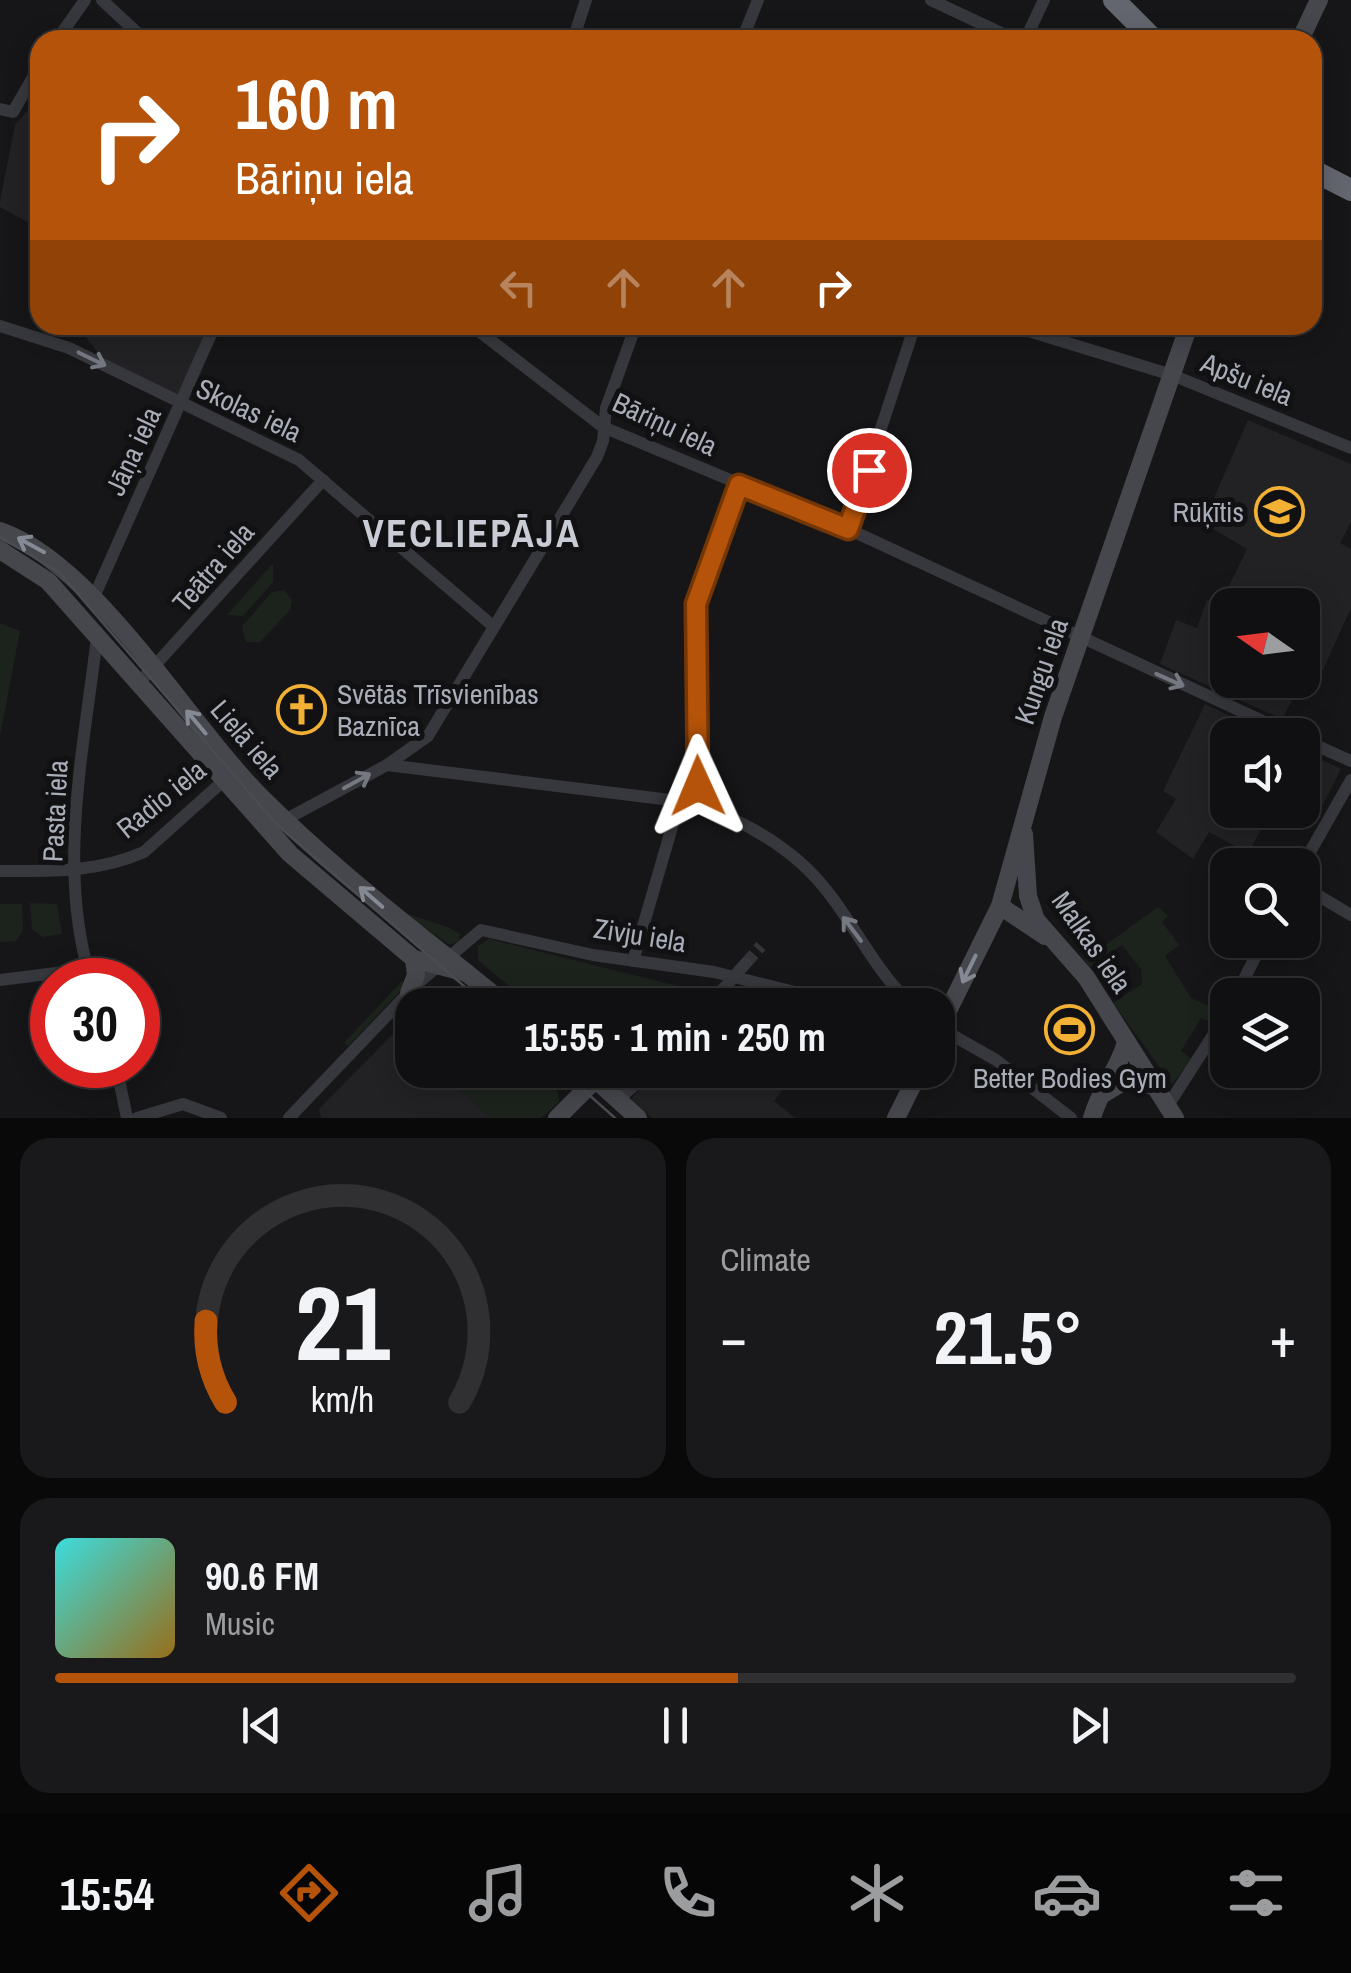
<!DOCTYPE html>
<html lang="en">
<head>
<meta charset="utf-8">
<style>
  :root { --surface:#101012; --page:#19191b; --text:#f1f3f6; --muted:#9c9d9f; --line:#303032; --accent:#b45309 }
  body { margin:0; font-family:"Archivo Narrow",sans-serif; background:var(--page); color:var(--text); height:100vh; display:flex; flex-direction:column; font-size:38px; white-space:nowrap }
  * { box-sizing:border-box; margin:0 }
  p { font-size:32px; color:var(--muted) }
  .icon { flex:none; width:55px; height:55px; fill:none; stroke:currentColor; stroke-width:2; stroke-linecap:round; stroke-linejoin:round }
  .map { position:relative; height:1118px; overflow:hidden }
  .panel { display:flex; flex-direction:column; gap:20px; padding:20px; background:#09090a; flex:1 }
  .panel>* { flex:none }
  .guide { position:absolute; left:30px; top:30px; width:1292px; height:305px; border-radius:30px; box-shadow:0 5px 25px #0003,0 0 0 2px var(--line); background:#b45309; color:#fff; overflow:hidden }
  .needle { width:65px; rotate:284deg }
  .buttons { position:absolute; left:1210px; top:588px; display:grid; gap:20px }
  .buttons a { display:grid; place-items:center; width:110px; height:110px; border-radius:20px; background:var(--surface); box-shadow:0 5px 25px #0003,0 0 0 2px var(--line); font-size:50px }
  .speed { position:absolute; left:30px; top:958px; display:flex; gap:20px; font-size:50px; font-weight:700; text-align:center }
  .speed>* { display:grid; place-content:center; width:130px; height:130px; border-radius:50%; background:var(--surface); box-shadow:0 5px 25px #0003,0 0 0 2px var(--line); line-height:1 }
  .speed .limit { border:15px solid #d22; background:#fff; color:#111 }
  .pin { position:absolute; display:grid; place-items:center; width:85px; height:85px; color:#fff; margin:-42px; border:5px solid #fff; border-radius:50%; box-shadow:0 2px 10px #0007 }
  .me { position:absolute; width:110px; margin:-55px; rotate:359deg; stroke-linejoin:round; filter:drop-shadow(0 0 8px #0008) }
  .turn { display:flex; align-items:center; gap:35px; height:210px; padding:0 40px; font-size:45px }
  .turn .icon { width:130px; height:130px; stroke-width:2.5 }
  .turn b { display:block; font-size:70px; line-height:85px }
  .lanes { display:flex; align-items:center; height:95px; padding:0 40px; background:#0003; justify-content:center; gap:50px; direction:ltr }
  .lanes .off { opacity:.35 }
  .big { font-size:75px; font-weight:700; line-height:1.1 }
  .panel .card { flex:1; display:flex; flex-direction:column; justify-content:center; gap:15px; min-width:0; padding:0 35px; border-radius:30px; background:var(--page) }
  .panel .dial { align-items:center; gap:0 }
  .dial svg { height:260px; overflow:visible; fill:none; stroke:var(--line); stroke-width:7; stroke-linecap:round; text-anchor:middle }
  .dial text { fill:var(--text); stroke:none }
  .song { display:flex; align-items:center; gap:30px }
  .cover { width:120px; height:120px; border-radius:15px; background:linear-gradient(135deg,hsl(180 70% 55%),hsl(40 70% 35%)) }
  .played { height:10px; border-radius:5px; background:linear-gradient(90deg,var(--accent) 55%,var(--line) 55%) }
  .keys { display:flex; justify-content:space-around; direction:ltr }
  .heat { display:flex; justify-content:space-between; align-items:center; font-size:55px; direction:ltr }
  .panel .tiles { flex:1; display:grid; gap:20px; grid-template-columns:1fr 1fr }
  .card:last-child { grid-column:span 2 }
  .trip { position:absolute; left:395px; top:988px; width:560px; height:100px; border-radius:30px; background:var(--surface); box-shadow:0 5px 25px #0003,0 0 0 2px var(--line); font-weight:700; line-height:100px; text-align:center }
  .tabs { display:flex; height:160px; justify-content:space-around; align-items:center; background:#060607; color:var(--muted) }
  .tabs .icon { width:70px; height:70px }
  .tabs .current { color:var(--accent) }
  .tabs b { font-size:45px; color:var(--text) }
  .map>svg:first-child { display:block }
</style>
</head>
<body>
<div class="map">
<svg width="1351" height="1118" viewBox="0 0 1351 1118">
  <rect width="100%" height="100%" fill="#161618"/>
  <g fill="#222225" fill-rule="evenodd">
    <polygon points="40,97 40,229 0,207 0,201 15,125"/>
    <polygon points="76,325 208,325 178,400 105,361"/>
    <path d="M 1248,420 L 1351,464 L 1351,522 L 1340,543 L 1351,549 L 1351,608 L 1323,670 L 1312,664 L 1282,719 L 1160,664 L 1176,620 L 1197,628 L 1207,600 L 1220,604 L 1247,549 L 1203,523 ZM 1302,605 L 1302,680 L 1228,680 L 1228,605 Z"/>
    <polygon points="1205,704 1269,735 1228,735 1228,810 1302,810 1303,751 1341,769 1311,828 1271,812 1248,853 1209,832 1193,859 1156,832 1176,799 1163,791"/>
    <polygon points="398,1029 412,1044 412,1070 440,1070 491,1118 321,1118 319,1109"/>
    <polygon points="657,1070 775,1070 790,1081 774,1101 795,1118 652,1118 631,1099"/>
  </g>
  <g fill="#1c231d">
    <polygon points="273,563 273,582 243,616 227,615"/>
    <polygon points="284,590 292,600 290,610 260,642 246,642 242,626 272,592"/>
    <polygon points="0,623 20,631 0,736"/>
    <polygon points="30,903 57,904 62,934 43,937 32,929"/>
    <polygon points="0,904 22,904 23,930 16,941 0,942"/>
    <polygon points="1158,907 1168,916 1162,922 1179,945 1165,956 1191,998 1216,1009 1207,1021 1201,1018 1181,1051 1192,1059 1172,1084 1113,1003 1142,984 1141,969 1122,945 1089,967 1074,942 1092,928 1104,946"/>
    <path d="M 402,912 C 420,919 446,924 460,934 L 459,941 L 450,945 Z"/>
    <polygon points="489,939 681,987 689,1004 532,1005 478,960 478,946"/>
    <polygon points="402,981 406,985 348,1046 344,1043"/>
    <polygon points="415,1003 459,1004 460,1005 412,1005 412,1044 392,1024"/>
    <polygon points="440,1070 533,1070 558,1092 559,1102 541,1118 491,1118"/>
  </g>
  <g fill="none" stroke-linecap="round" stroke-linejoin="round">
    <polyline stroke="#333438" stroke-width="12" stroke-dasharray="12 6" stroke-linecap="butt" points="746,963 761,946"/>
    <g stroke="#37383d" stroke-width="12">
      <polyline points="102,0 145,40"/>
      <polyline points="931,0 1016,40"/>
      <polyline points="57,40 85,0"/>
      <polyline points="573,40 586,0"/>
      <polyline points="742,40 758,0"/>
      <polyline points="1025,40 1044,0"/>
      <polyline points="0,109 13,112 40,65"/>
      <polyline points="471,325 603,427 848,529 1293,735"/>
      <polyline points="1009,325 1172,375 1351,448"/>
      <polyline points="0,326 69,348 299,460 493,626"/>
      <polyline points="270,328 271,325"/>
      <polyline points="848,529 915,325"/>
      <polyline points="94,597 215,325"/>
      <polyline points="138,684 323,480"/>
      <polyline points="1302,739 1351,761"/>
      <path d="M 387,765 L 687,802 C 729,814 769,835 802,864 C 846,903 868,965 912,1005"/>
      <polyline points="281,822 387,765 428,736 597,457 603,441 606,408 636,325"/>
      <polyline points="1302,866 1351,780"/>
      <path d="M 0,871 C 52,871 96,873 144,852 L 230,775"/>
      <polyline points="1302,886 1351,915"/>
      <polyline points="633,961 674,820 698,786 696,604 739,485"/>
      <polyline points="0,980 88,969"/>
      <path d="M 91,980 C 57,873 83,753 96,645"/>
      <polyline points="1236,995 1264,940"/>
      <polyline points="709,1005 746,963"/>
      <polyline points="938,1027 996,1060 1071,1118"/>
      <polyline points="116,1065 127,1118"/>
      <polyline points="618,1100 651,1070"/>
      <polyline points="1167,1107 1228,1012"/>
      <polyline points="137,1118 183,1104 221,1118"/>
      <polyline points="289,1118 417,984 481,930 593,955 714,972 847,1005"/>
    </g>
    <g stroke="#45474d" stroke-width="18">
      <polyline points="1300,40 1319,0"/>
      <path d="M 0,531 C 96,564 188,725 263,799 C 339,875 425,938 506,1005"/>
      <polyline points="0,550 48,581 290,854 414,959 467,973"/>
      <polyline points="1024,834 1028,896 1036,920 1086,977 1175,1118"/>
      <polyline points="1000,906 1045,936"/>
      <polyline points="409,993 416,975 414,959"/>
      <polyline points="938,1031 1000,906 1053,717 1189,325"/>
      <polyline points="585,1070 638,1118"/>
      <polyline points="1103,1094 1128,1079 1154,1086"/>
      <polyline points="557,1118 596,1079"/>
      <polyline points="896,1118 920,1070"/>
      <path d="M 1092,1118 C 1100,1088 1121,1066 1126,1041"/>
    </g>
    <g stroke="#63666e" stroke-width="22">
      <polyline points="1114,0 1154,40"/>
      <polyline points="1312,170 1351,190"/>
    </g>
    <g stroke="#4a4c52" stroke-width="2.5">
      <polyline points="0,537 59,572 277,825 486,1005"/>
      <polyline points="561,1070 615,1118"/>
    </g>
  </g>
  <defs><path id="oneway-shaft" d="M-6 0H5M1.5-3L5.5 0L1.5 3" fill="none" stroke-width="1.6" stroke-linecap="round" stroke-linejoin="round" transform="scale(2.5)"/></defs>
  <g stroke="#757881">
    <use href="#oneway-shaft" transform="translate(92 359) rotate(26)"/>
    <use href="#oneway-shaft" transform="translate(1170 680) rotate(24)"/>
    <use href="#oneway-shaft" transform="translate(357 781) rotate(-29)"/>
    <use href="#oneway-shaft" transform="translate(852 929) rotate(-127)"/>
  </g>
  <g stroke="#858993">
    <use href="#oneway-shaft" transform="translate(31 545) rotate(-151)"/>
    <use href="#oneway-shaft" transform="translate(196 722) rotate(-130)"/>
    <use href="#oneway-shaft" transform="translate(371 897) rotate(-139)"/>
    <use href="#oneway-shaft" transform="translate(969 969) rotate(116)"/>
  </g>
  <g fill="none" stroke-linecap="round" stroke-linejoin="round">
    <defs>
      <polyline id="route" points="698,786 696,604 739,485 848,529 869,470"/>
    </defs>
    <use href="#route" stroke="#753606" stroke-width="25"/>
    <use href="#route" stroke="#b45309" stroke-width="18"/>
  </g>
  <defs>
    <symbol id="school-ring" viewBox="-11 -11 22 22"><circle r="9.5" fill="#111113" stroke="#f2b134" stroke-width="1.5"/><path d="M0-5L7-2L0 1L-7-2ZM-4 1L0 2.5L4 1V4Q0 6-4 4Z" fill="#f2b134"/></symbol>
    <symbol id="church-ring" viewBox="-11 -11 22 22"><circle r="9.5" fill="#111113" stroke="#f2b134" stroke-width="1.5"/><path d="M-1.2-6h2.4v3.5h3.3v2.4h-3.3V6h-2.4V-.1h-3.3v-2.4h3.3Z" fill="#f2b134"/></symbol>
    <symbol id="stadium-ring" viewBox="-11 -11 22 22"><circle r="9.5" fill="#111113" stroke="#f2b134" stroke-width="1.5"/><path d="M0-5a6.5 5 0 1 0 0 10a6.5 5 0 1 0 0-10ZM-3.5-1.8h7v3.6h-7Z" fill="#f2b134"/></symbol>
  </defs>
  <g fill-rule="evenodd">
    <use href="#school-ring" x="1252" y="484" width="55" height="55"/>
    <use href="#church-ring" x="274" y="682" width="55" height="55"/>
    <use href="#stadium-ring" x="1042" y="1002" width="55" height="55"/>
  </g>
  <g text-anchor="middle" stroke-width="10" stroke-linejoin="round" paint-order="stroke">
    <g font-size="28" fill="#a8adb8" stroke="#111113">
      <text transform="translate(1247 379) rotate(22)" y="10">Apšu iela</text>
      <text transform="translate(249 410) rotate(25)" y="10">Skolas iela</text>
      <text transform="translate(665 424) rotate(25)" y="10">Bāriņu iela</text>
      <text transform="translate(133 451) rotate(-65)" y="10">Jāņa iela</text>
      <text transform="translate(213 567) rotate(-49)" y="10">Teātra iela</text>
      <text transform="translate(1041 671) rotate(-71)" y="10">Kungu iela</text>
      <text transform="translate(247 739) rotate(49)" y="10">Lielā iela</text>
      <text transform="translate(161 799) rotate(-39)" y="10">Radio iela</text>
      <text transform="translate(55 811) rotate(-87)" y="10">Pasta iela</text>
      <text transform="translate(640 935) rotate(9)" y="10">Zivju iela</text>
      <text transform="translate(1092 942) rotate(55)" y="10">Malkas iela</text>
    </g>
    <g font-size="28" fill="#a8adb8" stroke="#111113" text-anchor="end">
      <text x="1244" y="522">Rūķītis</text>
      <text x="337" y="704" text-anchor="start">Svētās Trīsvienības<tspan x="337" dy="32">Baznīca</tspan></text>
      <text x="1070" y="1088" text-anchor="middle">Better Bodies Gym</text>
    </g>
    <g font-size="38" font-weight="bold" letter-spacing="2.5" fill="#c9ccd4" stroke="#111113">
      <text x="472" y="547">VECLIEPĀJA</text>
    </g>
  </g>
</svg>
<div class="buttons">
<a><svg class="needle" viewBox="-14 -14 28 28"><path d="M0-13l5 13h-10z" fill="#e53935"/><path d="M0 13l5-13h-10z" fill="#9c9d9f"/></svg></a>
<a><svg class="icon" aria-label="sound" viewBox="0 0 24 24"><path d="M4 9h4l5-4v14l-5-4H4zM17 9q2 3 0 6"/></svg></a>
<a><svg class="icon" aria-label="search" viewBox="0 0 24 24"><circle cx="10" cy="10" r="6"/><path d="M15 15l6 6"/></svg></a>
<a><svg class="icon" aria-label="layers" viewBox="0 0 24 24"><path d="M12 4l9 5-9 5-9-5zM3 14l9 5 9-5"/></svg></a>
</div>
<div class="speed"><div class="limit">30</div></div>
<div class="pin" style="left:869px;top:470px;background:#d93025"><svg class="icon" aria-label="arrive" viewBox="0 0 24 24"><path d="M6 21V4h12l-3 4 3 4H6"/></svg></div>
<svg class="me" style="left:698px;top:786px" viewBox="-20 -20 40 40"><path d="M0-17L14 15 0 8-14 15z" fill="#b45309" stroke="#fff" stroke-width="4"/></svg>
<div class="trip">15:55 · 1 min · 250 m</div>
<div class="guide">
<div class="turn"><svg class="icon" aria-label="right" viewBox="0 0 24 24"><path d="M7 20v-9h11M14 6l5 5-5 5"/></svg><div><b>160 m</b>Bāriņu iela</div></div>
<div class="lanes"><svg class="icon off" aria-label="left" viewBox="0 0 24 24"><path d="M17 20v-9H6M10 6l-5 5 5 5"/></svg><svg class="icon off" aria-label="ahead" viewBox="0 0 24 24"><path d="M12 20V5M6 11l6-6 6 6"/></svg><svg class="icon off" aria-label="ahead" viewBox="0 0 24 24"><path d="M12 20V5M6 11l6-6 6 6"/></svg><svg class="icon" aria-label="right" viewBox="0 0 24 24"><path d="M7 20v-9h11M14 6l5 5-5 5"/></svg></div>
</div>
</div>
<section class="panel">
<div class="tiles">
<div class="card dial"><svg viewBox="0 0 100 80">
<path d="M14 69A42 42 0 1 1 86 69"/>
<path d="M14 69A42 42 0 0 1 8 44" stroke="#b45309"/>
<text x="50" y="56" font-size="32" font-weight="700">21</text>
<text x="50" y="72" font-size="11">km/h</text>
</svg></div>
<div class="card"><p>Climate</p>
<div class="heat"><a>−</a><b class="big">21.5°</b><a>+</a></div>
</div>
<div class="card">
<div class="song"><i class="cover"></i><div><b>90.6 FM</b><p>Music</p></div></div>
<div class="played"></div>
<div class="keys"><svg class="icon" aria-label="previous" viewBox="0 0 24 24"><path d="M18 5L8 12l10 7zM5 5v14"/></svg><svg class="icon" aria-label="pause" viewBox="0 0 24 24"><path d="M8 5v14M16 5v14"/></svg><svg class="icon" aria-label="next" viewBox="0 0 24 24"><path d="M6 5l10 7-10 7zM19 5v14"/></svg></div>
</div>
</div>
</section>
<nav class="tabs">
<b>15:54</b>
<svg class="icon current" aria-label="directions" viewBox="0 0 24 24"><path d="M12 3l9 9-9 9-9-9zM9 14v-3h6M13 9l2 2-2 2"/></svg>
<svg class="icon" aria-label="music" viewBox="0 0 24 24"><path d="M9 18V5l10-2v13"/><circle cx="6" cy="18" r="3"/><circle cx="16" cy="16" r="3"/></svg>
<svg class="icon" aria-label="phone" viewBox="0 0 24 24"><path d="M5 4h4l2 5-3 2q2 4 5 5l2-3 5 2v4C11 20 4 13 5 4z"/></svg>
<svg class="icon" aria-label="climate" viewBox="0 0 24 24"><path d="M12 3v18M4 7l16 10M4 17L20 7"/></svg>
<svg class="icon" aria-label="car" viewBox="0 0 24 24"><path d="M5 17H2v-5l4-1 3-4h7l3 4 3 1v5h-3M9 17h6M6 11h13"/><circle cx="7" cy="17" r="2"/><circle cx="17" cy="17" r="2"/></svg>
<svg class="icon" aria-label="filters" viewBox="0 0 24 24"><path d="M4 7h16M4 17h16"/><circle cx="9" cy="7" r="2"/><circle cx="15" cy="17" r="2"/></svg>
</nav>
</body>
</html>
